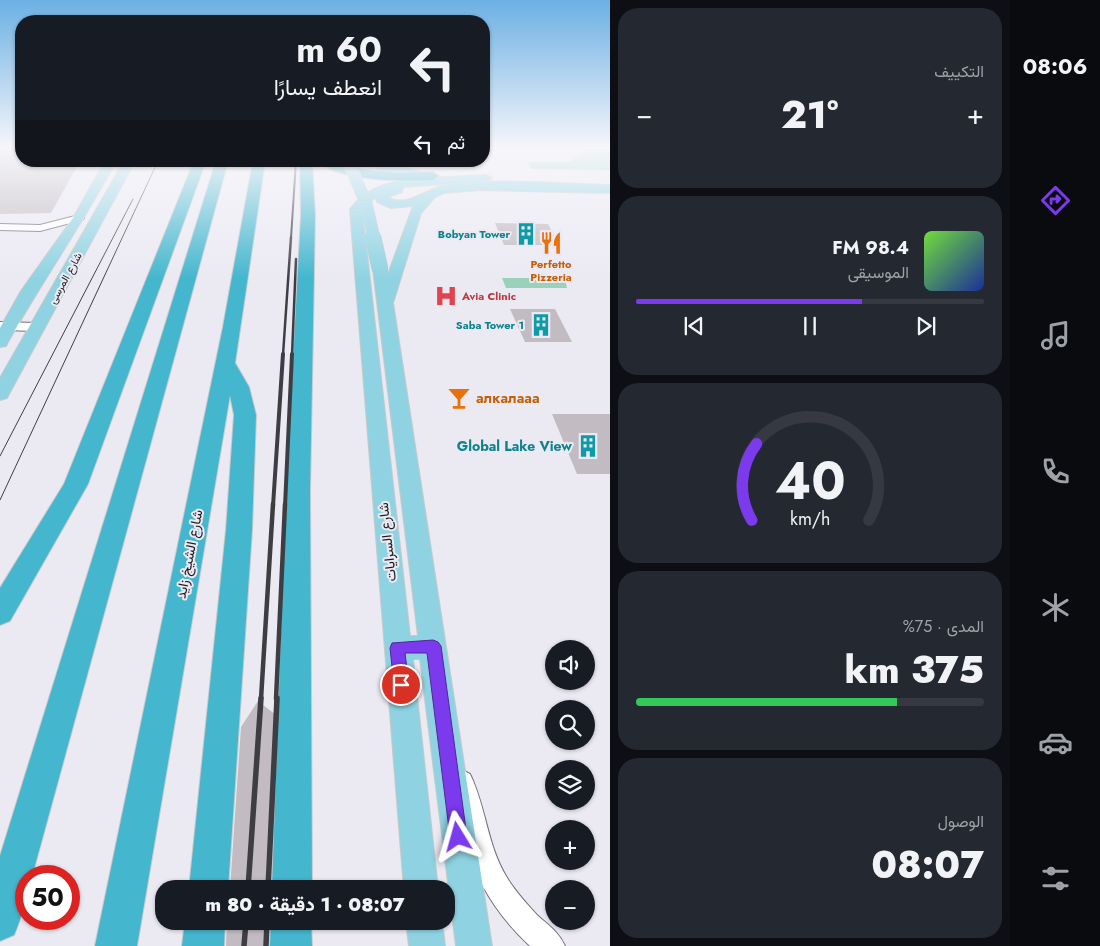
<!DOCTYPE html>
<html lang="ar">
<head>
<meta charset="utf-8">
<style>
  :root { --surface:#171b24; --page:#242831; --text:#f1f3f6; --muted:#9ea1a6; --line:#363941; --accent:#7c3aed }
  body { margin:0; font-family:Jost,Vazirmatn,sans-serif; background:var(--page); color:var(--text); direction:rtl; height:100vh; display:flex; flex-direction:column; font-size:19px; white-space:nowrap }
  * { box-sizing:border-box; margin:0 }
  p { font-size:16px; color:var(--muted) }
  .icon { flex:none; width:28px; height:28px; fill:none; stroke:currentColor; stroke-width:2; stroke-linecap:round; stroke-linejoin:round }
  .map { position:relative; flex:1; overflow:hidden; direction:ltr }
  .details { display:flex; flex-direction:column; gap:8px; padding:8px; background:#0d0f14; width:400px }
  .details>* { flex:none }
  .banner { position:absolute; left:15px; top:15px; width:475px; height:152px; border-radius:20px; box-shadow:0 1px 4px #0004; direction:rtl; background:#171b24; color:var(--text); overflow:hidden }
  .controls { position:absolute; left:545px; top:640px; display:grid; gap:10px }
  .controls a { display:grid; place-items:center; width:50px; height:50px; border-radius:50%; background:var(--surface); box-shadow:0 1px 4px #0004; font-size:25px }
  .speed { position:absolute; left:15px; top:865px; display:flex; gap:10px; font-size:25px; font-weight:700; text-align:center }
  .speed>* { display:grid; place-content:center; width:65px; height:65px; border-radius:50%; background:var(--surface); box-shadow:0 1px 4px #0004; line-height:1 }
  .speed .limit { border:8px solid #d22; background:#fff; color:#111 }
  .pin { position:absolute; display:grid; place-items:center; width:42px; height:42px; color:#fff; margin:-21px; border:2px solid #fff; border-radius:50%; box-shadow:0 1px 5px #0007 }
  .me { position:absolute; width:55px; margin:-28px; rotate:352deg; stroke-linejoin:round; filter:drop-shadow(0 0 4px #0008) }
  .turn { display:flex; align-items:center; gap:18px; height:105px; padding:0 25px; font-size:22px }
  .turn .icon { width:65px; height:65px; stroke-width:2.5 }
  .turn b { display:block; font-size:35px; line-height:42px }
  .then { display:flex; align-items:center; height:48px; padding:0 25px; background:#0003; gap:10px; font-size:19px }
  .big { font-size:38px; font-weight:800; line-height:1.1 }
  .details .card { flex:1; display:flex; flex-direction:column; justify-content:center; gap:8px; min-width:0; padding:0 18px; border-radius:20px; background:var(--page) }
  .details .dial { align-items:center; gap:0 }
  .dial svg { height:130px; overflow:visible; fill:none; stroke:var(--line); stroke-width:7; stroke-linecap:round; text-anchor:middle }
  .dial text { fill:var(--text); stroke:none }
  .song { display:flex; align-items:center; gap:15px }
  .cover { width:60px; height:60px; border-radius:8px; background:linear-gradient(135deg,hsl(100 70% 55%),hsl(230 70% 35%)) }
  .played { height:5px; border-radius:2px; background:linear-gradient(90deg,var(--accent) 65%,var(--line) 65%) }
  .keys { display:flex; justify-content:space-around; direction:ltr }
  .heat { display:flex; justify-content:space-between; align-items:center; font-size:28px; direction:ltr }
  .charge { height:8px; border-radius:4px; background:linear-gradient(90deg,#34c759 75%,var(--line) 0) }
  .trip { position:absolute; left:155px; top:880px; width:300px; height:50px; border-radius:20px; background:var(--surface); box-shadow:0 1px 4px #0004; font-weight:800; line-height:50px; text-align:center; direction:rtl }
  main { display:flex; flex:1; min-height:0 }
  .dock { display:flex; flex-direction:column; width:90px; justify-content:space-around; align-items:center; background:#090b0e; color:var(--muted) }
  .dock .icon { width:35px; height:35px }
  .dock .on { color:var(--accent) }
  .dock b { font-size:22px; color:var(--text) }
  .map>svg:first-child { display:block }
</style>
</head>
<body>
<main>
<nav class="dock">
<b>08:06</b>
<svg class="icon on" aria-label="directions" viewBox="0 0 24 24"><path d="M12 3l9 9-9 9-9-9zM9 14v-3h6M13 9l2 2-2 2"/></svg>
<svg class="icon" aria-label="music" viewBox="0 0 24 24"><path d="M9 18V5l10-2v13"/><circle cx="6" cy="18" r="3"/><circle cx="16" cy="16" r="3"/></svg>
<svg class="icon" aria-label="phone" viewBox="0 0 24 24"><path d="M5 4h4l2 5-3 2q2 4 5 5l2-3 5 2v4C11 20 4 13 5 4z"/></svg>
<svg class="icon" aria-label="climate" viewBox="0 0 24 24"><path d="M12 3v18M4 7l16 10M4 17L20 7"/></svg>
<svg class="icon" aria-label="car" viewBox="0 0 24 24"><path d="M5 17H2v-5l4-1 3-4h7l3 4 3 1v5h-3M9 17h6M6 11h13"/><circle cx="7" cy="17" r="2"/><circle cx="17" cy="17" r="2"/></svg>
<svg class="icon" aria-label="filters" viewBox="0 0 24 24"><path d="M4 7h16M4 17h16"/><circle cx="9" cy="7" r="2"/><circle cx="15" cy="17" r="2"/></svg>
</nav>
<section class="details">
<div class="card"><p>التكييف</p>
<div class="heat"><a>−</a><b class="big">21°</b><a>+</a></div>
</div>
<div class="card">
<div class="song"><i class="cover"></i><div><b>98.4 FM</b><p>الموسيقى</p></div></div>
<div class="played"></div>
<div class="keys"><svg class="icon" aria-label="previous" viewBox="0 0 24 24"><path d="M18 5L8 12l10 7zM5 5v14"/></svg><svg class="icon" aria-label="pause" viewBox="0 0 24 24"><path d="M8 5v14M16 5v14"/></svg><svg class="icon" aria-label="next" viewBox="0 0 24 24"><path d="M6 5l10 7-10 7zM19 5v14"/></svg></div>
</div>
<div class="card dial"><svg viewBox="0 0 100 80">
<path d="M14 69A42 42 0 1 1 86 69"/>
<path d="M14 69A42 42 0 0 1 17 22" stroke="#7c3aed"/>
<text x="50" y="56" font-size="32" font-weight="700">40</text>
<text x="50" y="72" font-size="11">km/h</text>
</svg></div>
<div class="card"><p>المدى · 75%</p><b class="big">375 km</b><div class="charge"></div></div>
<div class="card"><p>الوصول</p><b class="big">08:07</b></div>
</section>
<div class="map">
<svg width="610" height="946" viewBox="0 0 610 946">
  <rect width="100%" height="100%" fill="#ebeaf3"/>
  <g fill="#99d2b8">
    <polygon points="586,147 610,147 610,170 531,169 528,162 570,162 586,150"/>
    <polygon points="502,278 565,278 567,288 506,288"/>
  </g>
  <g fill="#c2bbc1">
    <polygon points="0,147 21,147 21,161 80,161 51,213 0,214"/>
    <polygon points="495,223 548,224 559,245 504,245"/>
    <polygon points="510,309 555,309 572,342 525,342"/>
    <polygon points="552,414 610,414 610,474 577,474"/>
    <polygon points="258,701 276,715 270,889 230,889 241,727"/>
    <polygon points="227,921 269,921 268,946 226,946"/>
  </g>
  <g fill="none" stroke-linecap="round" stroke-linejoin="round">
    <defs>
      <g id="minor">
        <polygon points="79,215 84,218 82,220 40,231 0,230 0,224 40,225"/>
        <polygon points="0,322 38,323 44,327 38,331 0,330"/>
        <path d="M 462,770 L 470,774 C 486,807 487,844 506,876 C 514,890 526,903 537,915 C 548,925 559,932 565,946 L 530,946 C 499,917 476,883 466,842 C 460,822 458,801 450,782 L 454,774 Z"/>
      </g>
      <g id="major">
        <path d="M 105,161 L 116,161 C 83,223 43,280 8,342 L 6,346 L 0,347 L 0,328 L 21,291 L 73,218 Z"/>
        <polygon points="124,161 135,161 9,394 7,398 0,400 0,378"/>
        <path d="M 364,161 C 380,161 408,168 425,173 L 427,175 L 424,178 L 486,175 L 492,178 L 486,181 L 403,187 L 402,192 L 388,197 C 405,208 424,190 442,186 C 496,177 555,184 610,185 L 610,193 L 480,190 L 444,193 L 435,197 L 421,213 L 393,303 L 492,946 L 456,946 L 420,659 L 413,659 L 438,889 L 404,889 L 350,209 C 366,187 392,180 419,178 L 382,171 ZM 376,197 L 377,202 L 391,208 L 413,206 L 388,274 L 385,266 L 380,265 L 373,269 L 418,636 L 410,636 L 362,209 Z"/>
        <polygon points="406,921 442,921 445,946 409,946"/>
      </g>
      <g id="highway">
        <polygon points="194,161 206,161 88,484 10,621 0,625 0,588 64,484"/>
        <path d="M 216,161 L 228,161 L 32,876 L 26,876 C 26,898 23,915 14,935 L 0,941 L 0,856 Z"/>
        <polygon points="253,161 265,161 235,363 249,387 256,415 252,530 228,889 189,889 226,530 234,415 230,395 137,946 95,946 223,327"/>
        <polygon points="300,161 312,161 315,215 310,491 312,889 272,889 286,491 301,215"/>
        <path d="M 319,161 C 336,161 349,167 365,170 C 388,173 410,173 433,172 L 439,176 L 433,180 C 406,181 338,182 319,161 Z"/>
        <polygon points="185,921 225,921 224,946 182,946"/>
        <polygon points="271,921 311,921 312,946 270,946"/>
      </g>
    </defs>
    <use href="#minor" stroke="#727179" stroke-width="2"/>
    <use href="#major" stroke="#c9c9ca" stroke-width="2"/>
    <use href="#highway" stroke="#c9c9ca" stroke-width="2"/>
    <use href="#minor" fill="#fff" fill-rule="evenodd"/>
    <use href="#major" fill="#8fd3e2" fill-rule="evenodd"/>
    <use href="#highway" fill="#44b6ce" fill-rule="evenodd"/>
    <g stroke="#3e3e42" stroke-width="1">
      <polyline points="0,456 133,199"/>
      <polyline points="0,500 158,161"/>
    </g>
    <polyline stroke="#3e3e42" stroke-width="2" points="291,238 296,161"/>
    <g stroke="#3e3e42" stroke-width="2.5">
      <polyline points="283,355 291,237"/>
      <polyline points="292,355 296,259"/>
    </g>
    <g stroke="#3e3e42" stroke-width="4">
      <polyline points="273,506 283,354"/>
      <polyline points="285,506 292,354"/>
    </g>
    <g stroke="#3e3e42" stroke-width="4.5">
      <polyline points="261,699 273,504"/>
      <polyline points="276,699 285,504"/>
    </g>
    <g stroke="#3e3e42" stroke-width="5.5">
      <polyline points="248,889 261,698"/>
      <polyline points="268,889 277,698"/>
      <polyline points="244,946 246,921"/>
      <polyline points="266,946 267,921"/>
    </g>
    <defs>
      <polyline id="major-bridge-far1" points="348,161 366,203 374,238"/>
      <polyline id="major-bridge" points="373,237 380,269"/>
    </defs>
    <use href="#major-bridge-far1" stroke="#c9c9ca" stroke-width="13" stroke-linecap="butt"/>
    <use href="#major-bridge" stroke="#c9c9ca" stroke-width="17" stroke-linecap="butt"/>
    <use href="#major-bridge-far1" stroke="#8fd3e2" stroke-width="12"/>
    <use href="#major-bridge" stroke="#8fd3e2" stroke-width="16"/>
  </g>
  <linearGradient id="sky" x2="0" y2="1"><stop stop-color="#6cb0e4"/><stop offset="0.53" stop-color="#f6f6fa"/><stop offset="1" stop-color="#f6f6fa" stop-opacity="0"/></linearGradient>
  <rect width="610" height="279" fill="url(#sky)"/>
  <polygon fill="#7c3aed" stroke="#51269a" points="433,640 438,642 441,646 467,837 465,843 458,846 452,843 450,837 427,653 405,653 409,685 406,689 401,691 396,689 394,685 390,648 392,643"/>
  <defs>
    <symbol id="building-bare" viewBox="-9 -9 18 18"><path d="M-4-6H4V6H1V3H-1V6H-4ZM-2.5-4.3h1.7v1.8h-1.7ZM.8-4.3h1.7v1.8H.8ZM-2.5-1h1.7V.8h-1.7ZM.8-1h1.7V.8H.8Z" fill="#0f9aa8" stroke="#ebeaf3" stroke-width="2.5" paint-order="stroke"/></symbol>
    <symbol id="restaurant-bare" viewBox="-9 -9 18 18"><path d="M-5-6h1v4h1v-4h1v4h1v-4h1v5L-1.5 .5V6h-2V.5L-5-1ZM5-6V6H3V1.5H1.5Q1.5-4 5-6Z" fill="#e8710a" stroke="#ebeaf3" stroke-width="2.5" paint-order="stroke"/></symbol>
    <symbol id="hospital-bare" viewBox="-9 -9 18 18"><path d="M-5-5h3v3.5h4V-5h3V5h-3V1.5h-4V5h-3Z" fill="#e0444e" stroke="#ebeaf3" stroke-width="2.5" paint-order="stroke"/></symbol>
    <symbol id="bar-bare" viewBox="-9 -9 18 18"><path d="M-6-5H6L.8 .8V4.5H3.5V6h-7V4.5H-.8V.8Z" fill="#e8710a" stroke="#ebeaf3" stroke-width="2.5" paint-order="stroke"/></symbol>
  </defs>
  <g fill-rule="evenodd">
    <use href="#building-bare" x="510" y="218" width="32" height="32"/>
    <use href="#restaurant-bare" x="535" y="227" width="32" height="32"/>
    <use href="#hospital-bare" x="430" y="280" width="32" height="32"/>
    <use href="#building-bare" x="525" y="309" width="32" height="32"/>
    <use href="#bar-bare" x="443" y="382" width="32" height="32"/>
    <use href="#building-bare" x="572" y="430" width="32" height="32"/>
  </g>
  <g text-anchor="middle" stroke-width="4" stroke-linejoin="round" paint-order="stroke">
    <g font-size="11" font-weight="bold" fill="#0d838f" stroke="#ebeaf3" text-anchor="end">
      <text x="510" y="238">Bobyan Tower</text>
      <text x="524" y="329">Saba Tower 1</text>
    </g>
    <g font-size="11" font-weight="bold" fill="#c56008" stroke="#ebeaf3">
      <text x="551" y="268">Perfetto<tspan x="551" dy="13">Pizzeria</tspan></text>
    </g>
    <g font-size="11" fill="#1f1f22" stroke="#ebeaf3">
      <text transform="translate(65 278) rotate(-61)" y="4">شارع المرسى</text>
    </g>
    <g font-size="11" font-weight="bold" fill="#be3a42" stroke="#ebeaf3" text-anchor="start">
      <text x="462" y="300">Avia Clinic</text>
    </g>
    <g font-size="14" font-weight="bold" fill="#c56008" stroke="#ebeaf3" text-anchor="start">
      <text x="476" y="403">алкалааа</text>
    </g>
    <g font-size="14" font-weight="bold" fill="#0d838f" stroke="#ebeaf3" text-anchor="end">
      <text x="572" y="451">Global Lake View</text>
    </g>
    <g font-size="14" fill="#1f1f22" stroke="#ebeaf3">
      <text transform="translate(387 542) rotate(-96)" y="5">شارع السرايات</text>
      <text transform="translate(189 554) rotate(-79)" y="5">شارع الشيخ زايد</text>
    </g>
  </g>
</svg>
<div class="controls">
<a><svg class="icon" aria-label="sound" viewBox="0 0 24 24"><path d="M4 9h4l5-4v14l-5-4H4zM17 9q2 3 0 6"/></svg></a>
<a><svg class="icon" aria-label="search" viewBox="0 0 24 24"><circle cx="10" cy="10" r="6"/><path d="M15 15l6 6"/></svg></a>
<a><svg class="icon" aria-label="layers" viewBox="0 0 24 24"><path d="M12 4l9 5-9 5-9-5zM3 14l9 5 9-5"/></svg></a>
<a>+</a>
<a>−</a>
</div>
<div class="speed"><div class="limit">50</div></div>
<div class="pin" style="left:401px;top:685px;background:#d93025"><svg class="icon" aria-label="arrive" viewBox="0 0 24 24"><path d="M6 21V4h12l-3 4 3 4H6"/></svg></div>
<svg class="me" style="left:458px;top:837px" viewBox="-20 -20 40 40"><path d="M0-17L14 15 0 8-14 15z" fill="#7c3aed" stroke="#fff" stroke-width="4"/></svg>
<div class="trip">08:07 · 1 دقيقة · 80 m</div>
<div class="banner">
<div class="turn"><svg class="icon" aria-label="left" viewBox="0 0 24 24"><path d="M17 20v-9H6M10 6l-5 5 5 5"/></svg><div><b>60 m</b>انعطف يسارًا</div></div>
<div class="then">ثم<svg class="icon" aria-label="left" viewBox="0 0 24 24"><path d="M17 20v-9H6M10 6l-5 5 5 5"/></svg></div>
</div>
</div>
</main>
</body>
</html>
